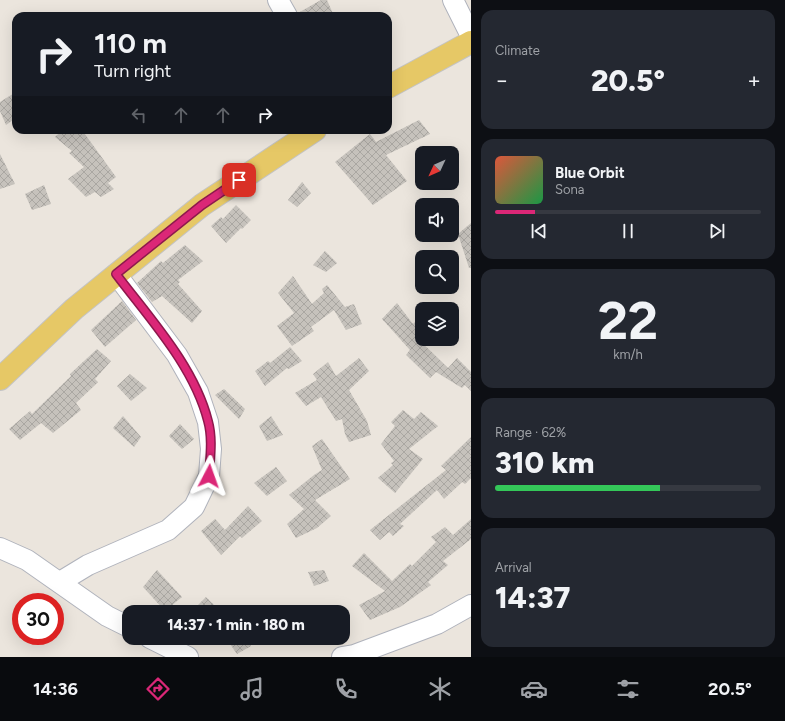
<!DOCTYPE html>
<html lang="en">
<head>
<meta charset="utf-8">
<style>
  :root { --surface:#171b24; --page:#242831; --text:#f1f3f6; --muted:#9ea1a6; --line:#363941; --accent:#db2777 }
  body { margin:0; font-family:Figtree,sans-serif; background:var(--page); color:var(--text); height:100vh; display:flex; flex-direction:column; font-size:15px; white-space:nowrap }
  * { box-sizing:border-box; margin:0 }
  p { font-size:13px; color:var(--muted) }
  .icon { flex:none; width:22px; height:22px; fill:none; stroke:currentColor; stroke-width:2; stroke-linecap:round; stroke-linejoin:round }
  .map { position:relative; flex:1; overflow:hidden }
  .side { display:flex; flex-direction:column; gap:10px; padding:10px; background:#0d0f14; width:314px }
  .side>* { flex:none }
  .guide { position:absolute; left:12px; top:12px; width:380px; height:122px; border-radius:12px; box-shadow:0 4px 16px #0002; background:#171b24; color:var(--text); overflow:hidden }
  .needle { width:26px; rotate:226deg }
  .controls { position:absolute; left:415px; top:146px; display:grid; gap:8px }
  .controls a { display:grid; place-items:center; width:44px; height:44px; border-radius:8px; background:var(--surface); box-shadow:0 4px 16px #0002; font-size:20px }
  .speed { position:absolute; left:12px; top:593px; display:flex; gap:8px; font-size:20px; font-weight:700; text-align:center }
  .speed>* { display:grid; place-content:center; width:52px; height:52px; border-radius:50%; background:var(--surface); box-shadow:0 4px 16px #0002; line-height:1 }
  .speed .limit { border:6px solid #d22; background:#fff; color:#111 }
  .pin { position:absolute; display:grid; place-items:center; width:34px; height:34px; color:#fff; margin:-17px; border-radius:8px; box-shadow:0 2px 6px #0006 }
  .me { position:absolute; width:44px; margin:-22px; rotate:4deg; stroke-linejoin:round; filter:drop-shadow(0 0 3px #0008) }
  .turn { display:flex; align-items:center; gap:14px; height:84px; padding:0 16px; font-size:18px }
  .turn .icon { width:52px; height:52px; stroke-width:2.5 }
  .turn b { display:block; font-size:28px; line-height:34px }
  .lanes { display:flex; align-items:center; height:38px; padding:0 16px; background:#0003; justify-content:center; gap:20px; direction:ltr }
  .lanes .off { opacity:.35 }
  .big { font-size:30px; font-weight:800; line-height:1.1 }
  .side .tile { flex:1; display:flex; flex-direction:column; justify-content:center; gap:6px; min-width:0; padding:0 14px; border-radius:12px; background:var(--page) }
  .side .dial { align-items:center; gap:0 }
  .dial b { font-size:52px; line-height:1 }
  .song { display:flex; align-items:center; gap:12px }
  .cover { width:48px; height:48px; border-radius:6px; background:linear-gradient(135deg,hsl(10 70% 55%),hsl(140 70% 35%)) }
  .played { height:4px; border-radius:2px; background:linear-gradient(90deg,var(--accent) 15%,var(--line) 15%) }
  .keys { display:flex; justify-content:space-around; direction:ltr }
  .heat { display:flex; justify-content:space-between; align-items:center; font-size:22px; direction:ltr }
  .charge { height:6px; border-radius:3px; background:linear-gradient(90deg,#34c759 62%,var(--line) 0) }
  .trip { position:absolute; left:122px; top:605px; width:228px; height:40px; border-radius:12px; background:var(--surface); box-shadow:0 4px 16px #0002; font-weight:800; line-height:40px; text-align:center }
  .dock { display:flex; height:64px; justify-content:space-around; align-items:center; background:#090b0e; color:var(--muted) }
  .dock .icon { width:28px; height:28px }
  .dock .selected { color:var(--accent) }
  .dock b { font-size:18px; color:var(--text) }
  main { display:flex; flex:1; min-height:0 }
  .map>svg:first-child { display:block }
</style>
</head>
<body>
<main>
<div class="map">
<svg width="471" height="657" viewBox="0 0 471 657">
  <defs>
    <pattern id="building-cross-hatch" width="8" height="8" patternUnits="userSpaceOnUse"><rect width="8" height="8" fill="#c6c2bc"/><path d="M0 0l8 8M0 8l8-8" fill="none" stroke="#aaa7a2"/></pattern>
  </defs>
  <rect width="100%" height="100%" fill="#ebe5dd"/>
  <g fill="url(#building-cross-hatch)">
    <polygon points="321,0 327,0 334,16 298,16 298,13"/>
    <polygon points="16,92 16,118 6,125 0,111 0,102"/>
    <polygon points="419,120 430,134 386,155 407,181 373,205 335,162 370,134 376,142"/>
    <polygon points="63,130 82,130 116,177 108,183 114,189 101,197 95,192 86,197 68,179 84,167 69,153 72,151 55,137"/>
    <polygon points="0,154 15,184 0,189"/>
    <polygon points="302,182 311,193 297,207 288,200"/>
    <polygon points="44,185 51,204 32,210 25,194"/>
    <polygon points="236,205 251,220 242,229 241,228 226,243 211,226 221,217 223,219"/>
    <polygon points="471,223 471,268 469,268 458,234"/>
    <polygon points="185,245 203,261 178,280 180,282 178,284 202,311 192,323 162,296 152,302 137,283 161,261 163,263"/>
    <polygon points="325,251 337,263 326,272 313,265"/>
    <polygon points="293,276 312,304 324,293 322,289 327,285 345,307 354,304 362,324 346,330 334,310 311,327 314,331 292,346 277,326 294,313 278,293"/>
    <polygon points="122,301 136,320 105,347 91,330"/>
    <polygon points="397,303 413,324 422,315 422,332 416,337 448,368 457,358 471,372 471,391 465,385 462,388 436,372 430,378 406,355 410,350 382,319"/>
    <polygon points="290,347 302,361 289,369 287,368 265,386 255,371 268,361 270,363"/>
    <polygon points="97,349 111,361 95,379 98,382 76,403 81,410 53,433 41,423 20,440 9,429 30,411 32,414 71,376 70,374"/>
    <polygon points="359,358 369,371 349,390 367,421 371,435 349,442 345,434 342,419 336,421 321,397 306,406 295,393 317,380 313,374 328,362 336,376"/>
    <polygon points="130,374 147,388 131,401 117,386"/>
    <polygon points="224,389 245,409 239,419 215,395"/>
    <polygon points="403,410 414,419 421,412 438,426 409,449 423,459 395,493 378,478 393,465 391,463 394,461 381,444 395,426 391,422"/>
    <polygon points="123,416 141,437 134,447 113,428"/>
    <polygon points="271,416 283,435 267,441 259,426"/>
    <polygon points="180,424 194,439 182,449 169,436"/>
    <polygon points="471,437 471,478 465,484 462,482 444,499 437,490 400,524 404,526 393,536 389,532 380,540 370,530 446,470 441,466"/>
    <polygon points="322,439 350,479 315,500 331,516 317,528 296,538 287,524 304,509 289,495 314,475 322,470 312,446"/>
    <polygon points="276,467 287,481 267,496 254,483"/>
    <polygon points="248,506 262,521 242,538 240,536 221,555 201,531 215,519 225,530"/>
    <polygon points="471,519 471,539 443,561 448,565 428,582 431,585 400,607 370,620 359,605 385,591 352,566 364,553 392,581 410,564 412,566 436,542 431,537 445,527 453,535"/>
    <polygon points="157,570 182,597 165,611 143,587"/>
    <polygon points="324,570 329,581 314,586 308,572"/>
    <polygon points="206,597 221,612 191,612"/>
    <polygon points="226,638 245,638 251,646 237,654"/>
  </g>
  <g fill="none" stroke-linecap="round" stroke-linejoin="round">
    <defs>
      <g id="minor">
        <polyline points="278,0 287,16"/>
        <polyline points="453,0 471,36"/>
        <polyline points="0,548 27,560 107,616 129,627"/>
        <polyline points="60,582 88,565 168,530 194,507 209,476 211,449 208,422 198,392 177,355 116,274"/>
        <polyline points="150,638 188,657"/>
        <polyline points="342,657 354,655 437,624 471,605"/>
      </g>
      <g id="major">
        <polyline points="388,87 471,42"/>
        <polyline points="0,379 74,309 202,205 315,130"/>
      </g>
    </defs>
    <use href="#minor" stroke="#b0b3bc" stroke-width="22"/>
    <use href="#major" stroke="#c3c3c3" stroke-width="24"/>
    <use href="#minor" stroke="#fff" stroke-width="20"/>
    <use href="#major" stroke="#e6c866" stroke-width="22"/>
  </g>
  <g fill="none" stroke-linecap="round" stroke-linejoin="round">
    <defs>
      <path id="route" d="M 209,476 C 210,458 213,439 208,421 C 194,366 150,319 116,274 L 202,205 L 239,180"/>
    </defs>
    <use href="#route" stroke="#8e194d" stroke-width="10"/>
    <use href="#route" stroke="#db2777" stroke-width="7"/>
  </g>
</svg>
<div class="controls">
<a><svg class="needle" viewBox="-14 -14 28 28"><path d="M0-13l5 13h-10z" fill="#e53935"/><path d="M0 13l5-13h-10z" fill="#9ea1a6"/></svg></a>
<a><svg class="icon" aria-label="sound" viewBox="0 0 24 24"><path d="M4 9h4l5-4v14l-5-4H4zM17 9q2 3 0 6"/></svg></a>
<a><svg class="icon" aria-label="search" viewBox="0 0 24 24"><circle cx="10" cy="10" r="6"/><path d="M15 15l6 6"/></svg></a>
<a><svg class="icon" aria-label="layers" viewBox="0 0 24 24"><path d="M12 4l9 5-9 5-9-5zM3 14l9 5 9-5"/></svg></a>
</div>
<div class="speed"><div class="limit">30</div></div>
<div class="pin" style="left:239px;top:180px;background:#d93025"><svg class="icon" aria-label="arrive" viewBox="0 0 24 24"><path d="M6 21V4h12l-3 4 3 4H6"/></svg></div>
<svg class="me" style="left:209px;top:476px" viewBox="-20 -20 40 40"><path d="M0-17L14 15 0 8-14 15z" fill="#db2777" stroke="#fff" stroke-width="4"/></svg>
<div class="trip">14:37 · 1 min · 180 m</div>
<div class="guide">
<div class="turn"><svg class="icon" aria-label="right" viewBox="0 0 24 24"><path d="M7 20v-9h11M14 6l5 5-5 5"/></svg><div><b>110 m</b>Turn right</div></div>
<div class="lanes"><svg class="icon off" aria-label="left" viewBox="0 0 24 24"><path d="M17 20v-9H6M10 6l-5 5 5 5"/></svg><svg class="icon off" aria-label="ahead" viewBox="0 0 24 24"><path d="M12 20V5M6 11l6-6 6 6"/></svg><svg class="icon off" aria-label="ahead" viewBox="0 0 24 24"><path d="M12 20V5M6 11l6-6 6 6"/></svg><svg class="icon" aria-label="right" viewBox="0 0 24 24"><path d="M7 20v-9h11M14 6l5 5-5 5"/></svg></div>
</div>
</div>
<section class="side">
<div class="tile"><p>Climate</p>
<div class="heat"><a>−</a><b class="big">20.5°</b><a>+</a></div>
</div>
<div class="tile">
<div class="song"><i class="cover"></i><div><b>Blue Orbit</b><p>Sona</p></div></div>
<div class="played"></div>
<div class="keys"><svg class="icon" aria-label="previous" viewBox="0 0 24 24"><path d="M18 5L8 12l10 7zM5 5v14"/></svg><svg class="icon" aria-label="pause" viewBox="0 0 24 24"><path d="M8 5v14M16 5v14"/></svg><svg class="icon" aria-label="next" viewBox="0 0 24 24"><path d="M6 5l10 7-10 7zM19 5v14"/></svg></div>
</div>
<div class="tile dial"><b>22</b><p>km/h</p></div>
<div class="tile"><p>Range · 62%</p><b class="big">310 km</b><div class="charge"></div></div>
<div class="tile"><p>Arrival</p><b class="big">14:37</b></div>
</section>
</main>
<nav class="dock">
<b>14:36</b>
<svg class="icon selected" aria-label="directions" viewBox="0 0 24 24"><path d="M12 3l9 9-9 9-9-9zM9 14v-3h6M13 9l2 2-2 2"/></svg>
<svg class="icon" aria-label="music" viewBox="0 0 24 24"><path d="M9 18V5l10-2v13"/><circle cx="6" cy="18" r="3"/><circle cx="16" cy="16" r="3"/></svg>
<svg class="icon" aria-label="phone" viewBox="0 0 24 24"><path d="M5 4h4l2 5-3 2q2 4 5 5l2-3 5 2v4C11 20 4 13 5 4z"/></svg>
<svg class="icon" aria-label="climate" viewBox="0 0 24 24"><path d="M12 3v18M4 7l16 10M4 17L20 7"/></svg>
<svg class="icon" aria-label="car" viewBox="0 0 24 24"><path d="M5 17H2v-5l4-1 3-4h7l3 4 3 1v5h-3M9 17h6M6 11h13"/><circle cx="7" cy="17" r="2"/><circle cx="17" cy="17" r="2"/></svg>
<svg class="icon" aria-label="filters" viewBox="0 0 24 24"><path d="M4 7h16M4 17h16"/><circle cx="9" cy="7" r="2"/><circle cx="15" cy="17" r="2"/></svg>
<b>20.5°</b>
</nav>
</body>
</html>
